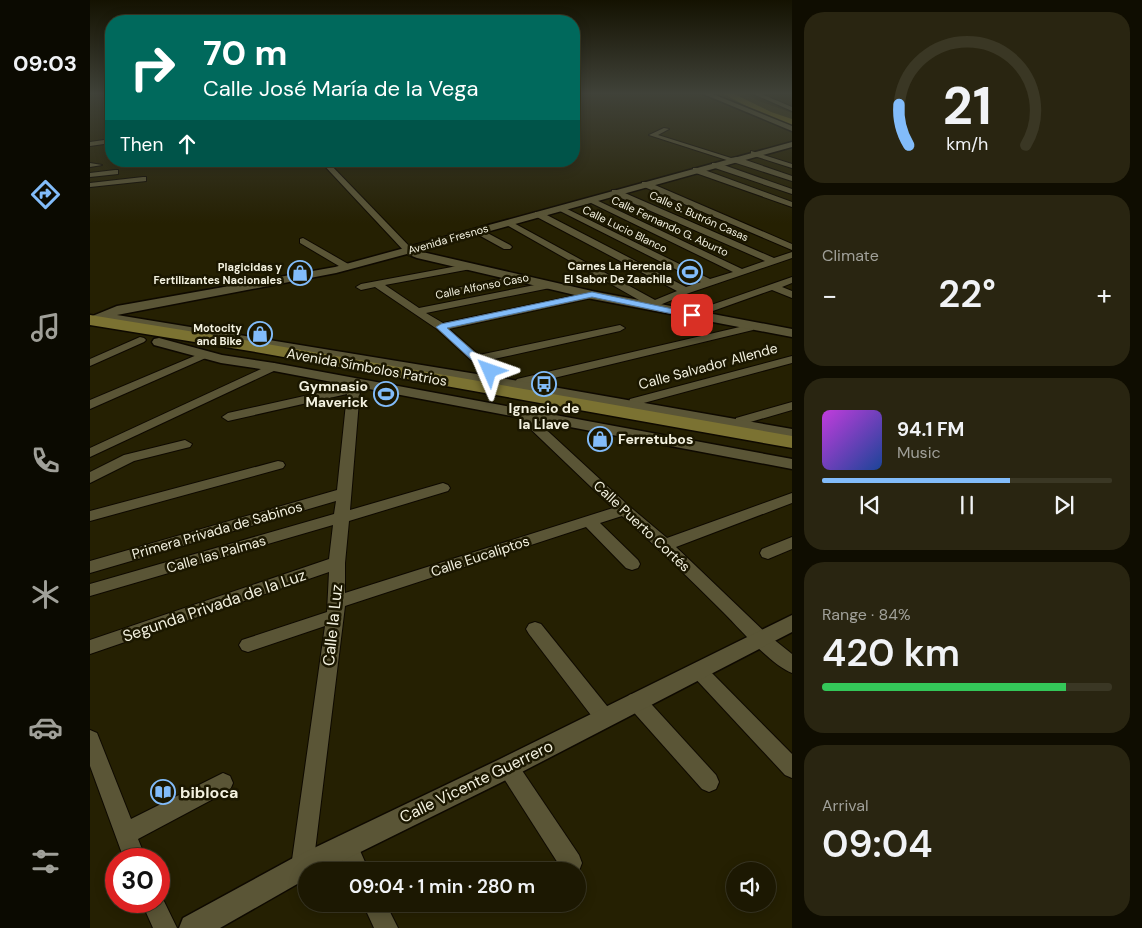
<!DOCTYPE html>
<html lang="en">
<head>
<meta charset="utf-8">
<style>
  :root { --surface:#1c1802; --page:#292511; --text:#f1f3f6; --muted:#a0a099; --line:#3a3724; --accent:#82bcfa }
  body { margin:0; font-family:"DM Sans",sans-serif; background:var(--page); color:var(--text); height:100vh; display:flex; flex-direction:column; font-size:19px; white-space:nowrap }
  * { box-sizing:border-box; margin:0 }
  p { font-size:16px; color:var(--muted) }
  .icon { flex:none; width:28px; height:28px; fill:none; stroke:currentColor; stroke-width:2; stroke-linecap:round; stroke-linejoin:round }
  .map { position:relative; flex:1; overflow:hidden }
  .sheet { display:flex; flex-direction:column; gap:12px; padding:12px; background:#0f0d01; width:350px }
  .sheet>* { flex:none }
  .hud { position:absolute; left:15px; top:15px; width:475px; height:152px; border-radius:20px; box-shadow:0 2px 12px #0003,0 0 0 1px var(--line); background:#00695c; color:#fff; overflow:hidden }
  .controls { position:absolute; left:636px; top:862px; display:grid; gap:10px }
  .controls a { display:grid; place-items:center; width:50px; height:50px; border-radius:50%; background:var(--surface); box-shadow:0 2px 12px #0003,0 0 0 1px var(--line); font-size:25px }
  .speed { position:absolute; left:15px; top:848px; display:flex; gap:10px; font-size:25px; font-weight:700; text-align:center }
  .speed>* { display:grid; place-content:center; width:65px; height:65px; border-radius:50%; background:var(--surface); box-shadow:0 2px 12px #0003,0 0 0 1px var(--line); line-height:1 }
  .speed .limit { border:8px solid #d22; background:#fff; color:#111 }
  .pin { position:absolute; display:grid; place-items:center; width:42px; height:42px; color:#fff; margin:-21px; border-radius:10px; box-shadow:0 2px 8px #0006 }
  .me { position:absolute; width:55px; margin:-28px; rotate:313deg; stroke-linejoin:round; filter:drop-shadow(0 0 4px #0008) }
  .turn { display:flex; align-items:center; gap:18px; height:105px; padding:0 15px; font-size:22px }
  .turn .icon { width:65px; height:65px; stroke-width:2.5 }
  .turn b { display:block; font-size:35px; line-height:42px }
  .then { display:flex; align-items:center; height:48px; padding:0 15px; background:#0003; gap:10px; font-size:19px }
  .big { font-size:38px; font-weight:600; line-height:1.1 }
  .sheet .widget { flex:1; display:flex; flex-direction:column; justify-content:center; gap:8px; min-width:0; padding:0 18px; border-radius:20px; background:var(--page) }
  .sheet .dial { align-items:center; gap:0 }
  .dial svg { height:130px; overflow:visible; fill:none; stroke:var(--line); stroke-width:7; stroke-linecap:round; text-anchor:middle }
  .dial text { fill:var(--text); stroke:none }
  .song { display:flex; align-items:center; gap:15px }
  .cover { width:60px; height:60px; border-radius:8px; background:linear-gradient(135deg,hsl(290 70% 55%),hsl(220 70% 35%)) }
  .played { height:5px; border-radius:2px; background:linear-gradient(90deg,var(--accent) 65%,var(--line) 65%) }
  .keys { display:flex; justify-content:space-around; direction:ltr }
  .heat { display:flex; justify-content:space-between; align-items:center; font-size:28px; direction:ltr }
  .charge { height:8px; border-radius:4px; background:linear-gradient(90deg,#34c759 84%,var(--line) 0) }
  .trip { position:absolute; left:208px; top:862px; width:288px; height:50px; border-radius:25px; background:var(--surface); box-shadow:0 2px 12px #0003,0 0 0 1px var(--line); font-weight:600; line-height:50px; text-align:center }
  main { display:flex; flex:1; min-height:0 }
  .tabs { display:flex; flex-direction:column; width:90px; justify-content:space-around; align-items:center; background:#0b0a01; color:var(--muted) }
  .tabs .icon { width:35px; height:35px }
  .tabs .selected { color:var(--accent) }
  .tabs b { font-size:22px; color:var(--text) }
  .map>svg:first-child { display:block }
</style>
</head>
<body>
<main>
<nav class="tabs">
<b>09:03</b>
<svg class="icon selected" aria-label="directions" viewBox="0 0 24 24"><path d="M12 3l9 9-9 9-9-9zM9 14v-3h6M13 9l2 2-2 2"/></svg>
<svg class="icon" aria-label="music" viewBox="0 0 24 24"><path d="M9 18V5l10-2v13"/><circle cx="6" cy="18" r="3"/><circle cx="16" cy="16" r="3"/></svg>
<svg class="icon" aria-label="phone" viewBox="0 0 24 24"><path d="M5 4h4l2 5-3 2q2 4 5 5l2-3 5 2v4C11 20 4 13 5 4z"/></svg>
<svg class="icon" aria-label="climate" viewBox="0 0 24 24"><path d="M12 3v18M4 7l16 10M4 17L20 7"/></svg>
<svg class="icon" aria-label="car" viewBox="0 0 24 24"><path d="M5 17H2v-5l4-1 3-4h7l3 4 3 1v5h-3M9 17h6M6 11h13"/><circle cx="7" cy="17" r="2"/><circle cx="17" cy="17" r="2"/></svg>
<svg class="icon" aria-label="filters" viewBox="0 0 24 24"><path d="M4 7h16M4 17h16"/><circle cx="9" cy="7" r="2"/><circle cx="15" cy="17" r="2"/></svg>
</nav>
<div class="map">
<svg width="702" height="928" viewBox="0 0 702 928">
  <rect width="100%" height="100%" fill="#252002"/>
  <polygon fill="#38330e" points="614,93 655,93 669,101 702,113 702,128 675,120"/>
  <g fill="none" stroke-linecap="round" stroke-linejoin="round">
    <polygon fill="#6f6417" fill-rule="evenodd" points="632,93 642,93 681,112 702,119 702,125 675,116"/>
    <defs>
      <g id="minor">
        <polygon points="661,93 669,93 702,107 702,111"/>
        <polygon points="574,128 579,129 568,135 641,158 647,157 702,176 702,181 559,135"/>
        <polygon points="21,139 21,143 0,146 0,142"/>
        <polygon points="661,151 702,164 702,168 661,155"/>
        <polygon points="230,161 237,161 321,248 321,252 315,252"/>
        <polygon points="0,163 12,165 0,167"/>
        <polygon points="622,163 628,163 702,189 702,194 622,167"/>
        <polygon points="603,168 609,168 702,202 702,207 603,172"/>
        <polygon points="25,170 28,170 28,174 0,177 0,173"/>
        <polygon points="53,177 56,177 56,181 0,187 0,183"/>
        <polygon points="552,182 558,182 702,244 702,250 552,186"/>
        <polygon points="522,190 528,190 684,258 702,252 702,258 599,293 560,309 556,308 556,304 413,223 420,221 565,300 587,291 445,216 445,212 451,212 596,287 611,282 464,208 471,206 620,279 643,272 495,200 502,198 652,269 675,261 522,194"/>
        <polygon points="388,228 420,245 422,247 420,249 414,249 385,233 384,231"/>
        <polygon points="213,238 260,265 262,267 257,270 254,269 210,243 210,239"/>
        <polygon points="378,264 383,267 381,269 295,285 329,308 460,282 465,285 460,288 336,313 353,323 502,292 507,295 502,298 359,329 389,355 530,325 535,328 530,331 395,361 418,382 412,386 408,385 347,329 285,287 271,290 266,287 271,284"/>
        <polygon points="428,275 433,278 431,280 352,297 347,294 352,291"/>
        <polygon points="702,277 702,283 692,287 702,291 702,298 682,290 606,317 598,317 597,315 598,313"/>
        <polygon points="660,322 665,325 663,330 435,385 429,389 423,385 427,379 654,326"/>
        <polygon points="50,337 54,338 56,340 54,342 0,366 0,359"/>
        <polygon points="114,352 118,353 120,355 118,357 0,409 0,400"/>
        <polygon points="702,356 702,363 550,404 548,408 544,409 538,405 540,399"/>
        <polygon points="184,363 190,367 188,369 0,457 0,448"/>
        <path d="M 267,379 L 273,383 L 270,389 L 260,510 L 353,483 L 358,485 L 360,488 L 358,491 L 259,521 L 255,563 L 255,593 L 523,508 L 429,418 L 427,415 L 429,412 L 437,412 L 539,506 L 577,538 L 702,493 L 702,503 L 586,547 L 677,634 L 702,654 L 702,673 C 681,665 649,628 633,612 C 600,579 567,547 532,516 L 510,523 L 548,560 L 550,564 L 548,568 L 542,570 L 536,568 L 496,527 L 255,606 L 223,867 L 221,871 L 216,871 L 216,876 L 212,878 L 204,875 L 201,867 L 235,626 L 158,652 L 152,650 L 149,645 L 152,640 L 237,612 L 239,572 L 0,654 L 0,640 L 239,559 L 243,525 L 0,596 L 0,584 L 244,514 L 246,501 L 0,573 L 0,561 L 247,490 L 257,394 L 138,421 L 132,417 L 138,413 L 259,386 L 263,380 Z"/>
        <polygon points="702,402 702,410 657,423 656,427 651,428 645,424 646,418"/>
        <polygon points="95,440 102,444 100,447 44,461 0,483 0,472 34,455"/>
        <polygon points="188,461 193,462 195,465 193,468 0,521 0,511"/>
        <polygon points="702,537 702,549 678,559 672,557 670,553 672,549"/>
        <polygon points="445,622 451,624 521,711 524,717 521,723 514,726 507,723 439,634 436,629 439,624"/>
        <polygon points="608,662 614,665 702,754 702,778 695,775 602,675 599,670 602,665"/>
        <polygon points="546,693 553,695 626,775 629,782 626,789 619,792 612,789 539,707 537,701 539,695"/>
        <polygon points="0,730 7,733 41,819 133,773 140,776 143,783 140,790 48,839 56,859 34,859 0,766"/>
        <polygon points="418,757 425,760 489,855 492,863 489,871 473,871 411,774 408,767 411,760"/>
        <polygon points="256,834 264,837 279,871 257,871 245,845 248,837"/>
        <polygon points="69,892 70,893 87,928 63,928 51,901 69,901"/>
        <polygon points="273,904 296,904 308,928 284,928"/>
      </g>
      <g id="tertiary">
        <polygon points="611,93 620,93 702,126 702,131"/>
        <polygon points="702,142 702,147 328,251 502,291 702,329 702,337 502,299 327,258 317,254 246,273 27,315 429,381 702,429 702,439 429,389 14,320 0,325 0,317 27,306 245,267"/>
        <polygon points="69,338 132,355 184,363 702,459 702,469 184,371 131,363 64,345 62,342 64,339"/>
        <polygon points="702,615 702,632 426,775 232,871 216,871 216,879 130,928 89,928 93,918 203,858 410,759"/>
      </g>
      <polygon id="primary" points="0,315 160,341 702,436 702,448 160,351 0,325"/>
    </defs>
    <use href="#minor" stroke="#0e0900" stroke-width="2"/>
    <use href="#tertiary" stroke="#0e0900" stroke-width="3"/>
    <use href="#primary" stroke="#0e0900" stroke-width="3"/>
    <use href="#minor" fill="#5a5536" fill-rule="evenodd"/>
    <use href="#tertiary" fill="#5a5536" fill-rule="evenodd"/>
    <use href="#primary" fill="#7b7232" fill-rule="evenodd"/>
  </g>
  <linearGradient id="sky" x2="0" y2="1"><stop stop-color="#141201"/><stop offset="0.42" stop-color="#404239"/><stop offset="1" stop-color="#404239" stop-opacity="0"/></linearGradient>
  <rect width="702" height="223" fill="url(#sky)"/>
  <polygon fill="#82bcfa" stroke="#547aa2" points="502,292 602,313 607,315 602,318 502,297 357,328 403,369 403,373 396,373 346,327 351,324"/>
  <defs>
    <symbol id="stadium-ring" viewBox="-11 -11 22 22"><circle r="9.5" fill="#1b1700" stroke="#82bcfa" stroke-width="1.5"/><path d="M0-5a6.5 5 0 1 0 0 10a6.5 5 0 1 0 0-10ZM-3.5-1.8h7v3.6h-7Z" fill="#82bcfa"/></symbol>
    <symbol id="shop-ring" viewBox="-11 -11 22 22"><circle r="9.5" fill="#1b1700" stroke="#82bcfa" stroke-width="1.5"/><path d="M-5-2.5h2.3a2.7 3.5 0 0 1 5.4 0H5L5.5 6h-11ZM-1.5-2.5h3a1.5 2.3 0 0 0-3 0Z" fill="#82bcfa"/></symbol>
    <symbol id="bus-ring" viewBox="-11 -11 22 22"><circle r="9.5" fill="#1b1700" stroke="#82bcfa" stroke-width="1.5"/><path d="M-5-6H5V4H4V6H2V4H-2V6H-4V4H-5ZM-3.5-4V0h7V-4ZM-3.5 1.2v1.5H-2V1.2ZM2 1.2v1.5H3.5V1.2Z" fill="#82bcfa"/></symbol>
    <symbol id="library-ring" viewBox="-11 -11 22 22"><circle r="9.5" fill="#1b1700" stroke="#82bcfa" stroke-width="1.5"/><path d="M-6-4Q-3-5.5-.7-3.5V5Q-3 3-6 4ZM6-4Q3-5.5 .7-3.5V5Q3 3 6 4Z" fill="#82bcfa"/></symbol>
  </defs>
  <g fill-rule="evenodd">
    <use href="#stadium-ring" x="586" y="258" width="28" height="28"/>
    <use href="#shop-ring" x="196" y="259" width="28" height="28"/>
    <use href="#shop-ring" x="156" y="320" width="28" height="28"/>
    <use href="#bus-ring" x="440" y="370" width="28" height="28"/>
    <use href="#stadium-ring" x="282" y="380" width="28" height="28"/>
    <use href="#shop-ring" x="496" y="425" width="28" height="28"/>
    <use href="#library-ring" x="59" y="778" width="28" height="28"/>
  </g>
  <g text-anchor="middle" stroke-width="5" stroke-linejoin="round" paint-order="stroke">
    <g font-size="11" fill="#f3f1df" stroke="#1b1700">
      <text transform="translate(609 216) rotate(24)" y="4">Calle S. Butrón Casas</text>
      <text transform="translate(580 226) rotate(25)" y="4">Calle Fernando G. Aburto</text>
      <text transform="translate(535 229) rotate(26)" y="4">Calle Lucio Blanco</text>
      <text transform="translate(358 239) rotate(-16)" y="4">Avenida Fresnos</text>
      <text transform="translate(392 286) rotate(-11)" y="4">Calle Alfonso Caso</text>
    </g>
    <g font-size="11" font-weight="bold" fill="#f3f1df" stroke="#1b1700" text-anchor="end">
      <text x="582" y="270">Carnes La Herencia<tspan x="582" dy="13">El Sabor De Zaachila</tspan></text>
      <text x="192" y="271">Plagicidas y<tspan x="192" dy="13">Fertilizantes Nacionales</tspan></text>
      <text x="152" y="332">Motocity<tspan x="152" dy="13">and Bike</tspan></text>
    </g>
    <g font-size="14" fill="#f3f1df" stroke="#1b1700">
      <text transform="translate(618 366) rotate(-15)" y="5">Calle Salvador Allende</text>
      <text transform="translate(277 367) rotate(10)" y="5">Avenida Símbolos Patrios</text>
      <text transform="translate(552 526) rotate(43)" y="5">Calle Puerto Cortés</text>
      <text transform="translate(127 530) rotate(-16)" y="5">Primera Privada de Sabinos</text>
      <text transform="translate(126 554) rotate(-16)" y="5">Calle las Palmas</text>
      <text transform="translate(390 556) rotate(-18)" y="5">Calle Eucaliptos</text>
    </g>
    <g font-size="14" font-weight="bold" fill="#f3f1df" stroke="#1b1700" text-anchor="end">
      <text x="278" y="391">Gymnasio<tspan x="278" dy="16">Maverick</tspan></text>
      <text x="454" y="413" text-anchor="middle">Ignacio de<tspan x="454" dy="16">la Llave</tspan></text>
      <text x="528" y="444" text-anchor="start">Ferretubos</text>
    </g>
    <g font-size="16" fill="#f3f1df" stroke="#1b1700">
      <text transform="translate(124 605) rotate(-19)" y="6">Segunda Privada de la Luz</text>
      <text transform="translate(242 625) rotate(-84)" y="6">Calle la Luz</text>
      <text transform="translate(386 781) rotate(-26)" y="6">Calle Vicente Guerrero</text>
    </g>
    <g font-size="16" font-weight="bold" fill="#f3f1df" stroke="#1b1700" text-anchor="start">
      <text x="90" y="798">bibloca</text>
    </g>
  </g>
</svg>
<div class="controls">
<a><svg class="icon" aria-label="sound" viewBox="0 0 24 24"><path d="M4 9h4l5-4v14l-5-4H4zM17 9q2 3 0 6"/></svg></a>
</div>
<div class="speed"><div class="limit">30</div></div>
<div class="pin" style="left:602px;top:315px;background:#d93025"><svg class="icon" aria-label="arrive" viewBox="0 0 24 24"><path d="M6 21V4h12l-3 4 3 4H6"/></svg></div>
<svg class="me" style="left:400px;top:371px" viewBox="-20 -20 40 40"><path d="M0-17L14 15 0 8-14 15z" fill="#82bcfa" stroke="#fff" stroke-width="4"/></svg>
<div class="trip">09:04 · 1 min · 280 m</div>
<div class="hud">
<div class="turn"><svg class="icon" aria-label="right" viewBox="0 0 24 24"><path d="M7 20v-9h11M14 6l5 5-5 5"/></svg><div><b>70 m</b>Calle José María de la Vega</div></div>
<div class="then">Then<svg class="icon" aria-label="ahead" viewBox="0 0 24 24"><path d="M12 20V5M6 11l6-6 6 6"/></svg></div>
</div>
</div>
<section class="sheet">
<div class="widget dial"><svg viewBox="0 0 100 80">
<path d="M14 69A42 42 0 1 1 86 69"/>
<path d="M14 69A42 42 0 0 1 8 44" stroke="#82bcfa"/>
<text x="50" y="56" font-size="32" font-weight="700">21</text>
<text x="50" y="72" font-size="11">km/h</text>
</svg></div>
<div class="widget"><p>Climate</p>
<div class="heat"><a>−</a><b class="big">22°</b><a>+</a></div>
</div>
<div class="widget">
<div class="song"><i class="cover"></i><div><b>94.1 FM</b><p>Music</p></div></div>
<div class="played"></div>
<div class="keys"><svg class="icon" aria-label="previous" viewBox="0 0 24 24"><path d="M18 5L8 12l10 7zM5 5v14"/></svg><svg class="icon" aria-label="pause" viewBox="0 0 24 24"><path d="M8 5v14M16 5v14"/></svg><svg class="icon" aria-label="next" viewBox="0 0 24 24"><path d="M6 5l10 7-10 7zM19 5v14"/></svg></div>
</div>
<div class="widget"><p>Range · 84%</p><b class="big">420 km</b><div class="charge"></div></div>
<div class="widget"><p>Arrival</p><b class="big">09:04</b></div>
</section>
</main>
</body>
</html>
